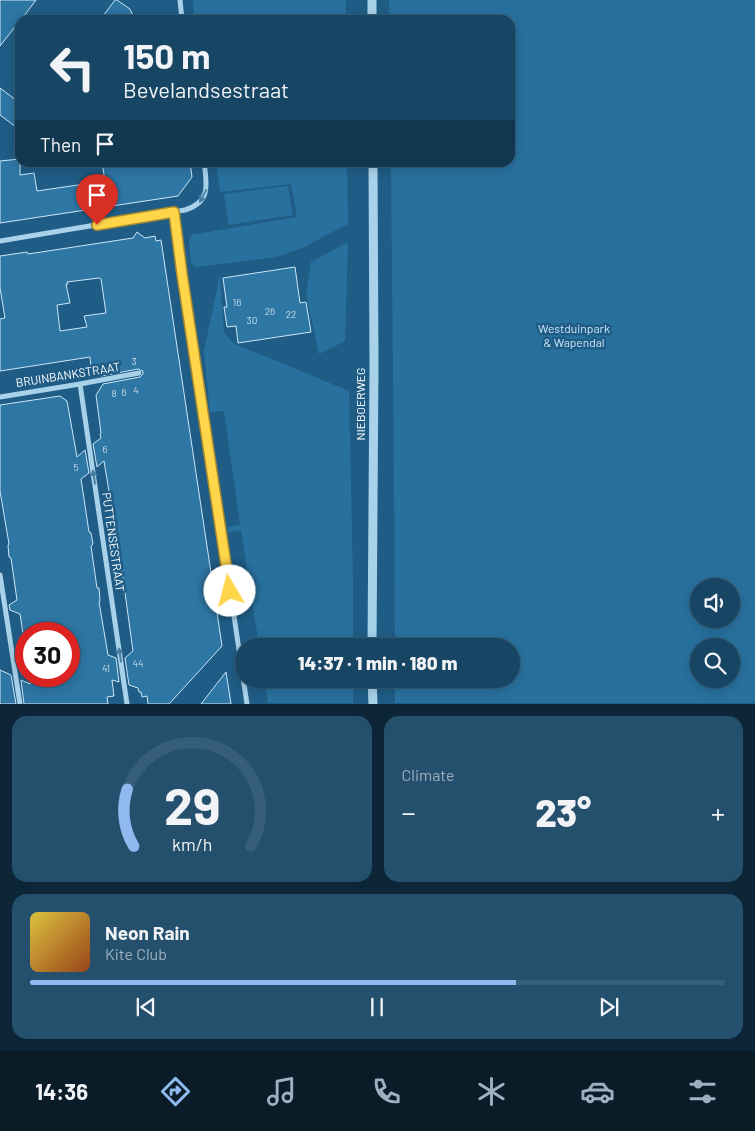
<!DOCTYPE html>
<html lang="en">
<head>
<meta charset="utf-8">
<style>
  :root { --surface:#174664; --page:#24506d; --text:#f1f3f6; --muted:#9eb1bf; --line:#365e78; --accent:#90b9f0 }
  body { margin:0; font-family:Barlow,sans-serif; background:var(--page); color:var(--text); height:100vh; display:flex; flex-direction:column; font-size:19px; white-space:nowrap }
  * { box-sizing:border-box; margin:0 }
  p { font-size:16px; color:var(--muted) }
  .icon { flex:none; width:28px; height:28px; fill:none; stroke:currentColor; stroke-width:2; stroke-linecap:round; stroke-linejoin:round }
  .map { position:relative; height:704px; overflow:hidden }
  .drawer { display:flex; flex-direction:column; gap:12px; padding:12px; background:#0d2637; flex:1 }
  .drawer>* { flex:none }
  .hud { position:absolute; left:15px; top:15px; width:500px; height:152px; border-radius:15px; box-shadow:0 2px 12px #0003,0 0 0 1px var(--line); background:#174664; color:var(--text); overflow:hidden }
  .controls { position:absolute; left:690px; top:578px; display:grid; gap:10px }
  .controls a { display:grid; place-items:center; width:50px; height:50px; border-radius:50%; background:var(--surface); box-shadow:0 2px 12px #0003,0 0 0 1px var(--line); font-size:25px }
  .speed { position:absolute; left:15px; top:622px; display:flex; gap:10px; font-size:25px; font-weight:700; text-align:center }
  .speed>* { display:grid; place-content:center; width:65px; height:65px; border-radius:50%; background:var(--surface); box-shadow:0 2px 12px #0003,0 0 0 1px var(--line); line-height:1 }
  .speed .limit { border:8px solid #d22; background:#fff; color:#111 }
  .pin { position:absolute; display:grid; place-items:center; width:42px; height:42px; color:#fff; margin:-51px -21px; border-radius:50% 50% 50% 0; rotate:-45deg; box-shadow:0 0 5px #0007 }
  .pin .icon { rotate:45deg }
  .me { position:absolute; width:55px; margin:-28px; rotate:352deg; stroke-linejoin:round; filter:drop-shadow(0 0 4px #0008) }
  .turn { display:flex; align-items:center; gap:18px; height:105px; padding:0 25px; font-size:22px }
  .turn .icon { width:65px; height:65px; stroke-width:2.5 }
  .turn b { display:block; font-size:35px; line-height:42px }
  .then { display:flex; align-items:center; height:48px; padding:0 25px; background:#0003; gap:10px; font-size:19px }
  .big { font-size:38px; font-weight:800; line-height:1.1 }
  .drawer .tile { flex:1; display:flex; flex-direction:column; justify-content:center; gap:8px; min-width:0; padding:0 18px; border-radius:15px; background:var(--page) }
  .drawer .dial { align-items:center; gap:0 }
  .dial svg { height:130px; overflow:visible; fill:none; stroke:var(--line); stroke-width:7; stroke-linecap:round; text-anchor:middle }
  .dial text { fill:var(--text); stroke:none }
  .song { display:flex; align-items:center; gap:15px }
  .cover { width:60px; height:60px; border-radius:8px; background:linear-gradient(135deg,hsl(50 70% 55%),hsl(20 70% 35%)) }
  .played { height:5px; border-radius:2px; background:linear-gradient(90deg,var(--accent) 70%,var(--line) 70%) }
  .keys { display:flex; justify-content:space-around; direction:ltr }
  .heat { display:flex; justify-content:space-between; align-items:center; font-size:28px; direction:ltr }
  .drawer .tiles { flex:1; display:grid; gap:12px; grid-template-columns:1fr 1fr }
  .tile:last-child { grid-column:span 2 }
  .trip { position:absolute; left:235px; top:638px; width:285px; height:50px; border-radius:25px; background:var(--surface); box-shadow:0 2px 12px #0003,0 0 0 1px var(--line); font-weight:800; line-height:50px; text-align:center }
  .menu { display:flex; height:80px; justify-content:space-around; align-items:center; background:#091c28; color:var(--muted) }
  .menu .icon { width:35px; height:35px }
  .menu .on { color:var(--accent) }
  .menu b { font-size:22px; color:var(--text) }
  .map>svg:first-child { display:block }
</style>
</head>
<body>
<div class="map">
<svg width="755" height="704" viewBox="0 0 755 704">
  <rect width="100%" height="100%" fill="#1f5d86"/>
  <g fill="#28719e" fill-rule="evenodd">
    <polygon points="193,0 346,0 346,20 194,20"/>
    <path d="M 389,0 L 755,0 L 755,703 L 395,703 L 395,679 L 511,679 L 511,646 L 395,646 L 394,478 L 391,163 L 510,162 L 510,20 L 389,20 ZM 699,586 L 731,586 L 731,619 L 699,619 ZM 699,646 L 731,646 L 731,679 L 699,679 Z"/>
    <polygon points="216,163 347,163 348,224 304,247 277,257 197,267 191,263 189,240 191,235 297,217 291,184 220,192"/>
    <polygon points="288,186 293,215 229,225 224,194"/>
    <polygon points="348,242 345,341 319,354 306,294 311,262"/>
    <polygon points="220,274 224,333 235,344 349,391 353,582 353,646 259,646 241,530 228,532 228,527 240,525 224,411 210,412 204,351"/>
    <polygon points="264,679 353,679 353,703 268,703"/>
  </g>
  <g fill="#2e76a4" stroke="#cce7f8" fill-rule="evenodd">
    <polygon points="0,0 36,0 21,20 20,20 20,33 14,28 0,46"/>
    <polygon points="115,0 117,0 130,9 135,20 100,20"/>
    <polygon points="0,88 20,103 20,130 0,115"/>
    <polygon points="20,159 20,175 34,173 37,191 105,181 102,162 190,162 192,177 178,196 0,223 0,161"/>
    <path d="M 137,232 L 145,238 L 155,236 L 156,241 L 161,240 L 222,646 L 169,704 L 148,704 L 147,696 L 142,697 L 141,692 L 139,692 L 138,688 L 129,685 L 125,658 L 133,651 L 122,571 L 104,461 L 97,467 L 93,444 L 101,438 L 100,434 L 101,433 L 96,395 L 103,384 L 140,377 L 143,374 L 143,371 L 138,369 L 101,376 L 91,368 L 90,357 L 0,371 L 0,319 L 5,318 L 0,288 L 0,256 L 27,252 L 28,254 L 133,238 ZM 99,278 L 101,279 L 106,313 L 84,316 L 87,327 L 60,331 L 57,305 L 70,303 L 66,284 L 68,284 L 67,282 Z"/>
    <polygon points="295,267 300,303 306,302 311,332 238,343 236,326 227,327 224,307 227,307 223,278"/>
    <polygon points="60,396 67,401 77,457 85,450 89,473 81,479 89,532 91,533 93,544 91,546 97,588 99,588 100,601 99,602 108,655 116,658 119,682 112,680 114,696 107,697 108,704 24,704 21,680 30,684 29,676 69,676 69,634 23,634 20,614 10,610 9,605 17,600 11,558 9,557 8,545 9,544 0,491 0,405"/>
    <polygon points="0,670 11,675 16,704 0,704"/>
    <polygon points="226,672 231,704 201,704"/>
  </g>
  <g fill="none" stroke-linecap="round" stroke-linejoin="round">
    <g stroke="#a8d1ea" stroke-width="5">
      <polyline points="180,0 182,20"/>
      <polyline points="174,212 182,274 197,365 247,704"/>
      <path d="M 0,241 L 185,210 C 211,202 207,185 204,162"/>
      <polyline points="80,384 127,704"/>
      <polyline points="0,397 80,384 139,373"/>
      <polyline points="0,575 20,704"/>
    </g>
    <g stroke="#a8d1ea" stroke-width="9">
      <polyline points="372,0 372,20"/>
      <polyline points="372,646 374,366 373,162"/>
      <polyline points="372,679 373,704"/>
    </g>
  </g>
  <defs><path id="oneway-solid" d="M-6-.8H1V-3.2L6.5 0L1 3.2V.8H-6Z" transform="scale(1.25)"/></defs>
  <g fill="#4880a4">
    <use href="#oneway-solid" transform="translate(203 196) rotate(118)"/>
    <use href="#oneway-solid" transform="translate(94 477) rotate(-98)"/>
    <use href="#oneway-solid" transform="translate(120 655) rotate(-98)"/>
  </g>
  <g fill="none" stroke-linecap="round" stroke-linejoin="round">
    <defs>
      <polyline id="route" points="97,225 174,212 182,274 230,591"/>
    </defs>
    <use href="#route" stroke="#a68a30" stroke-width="12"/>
    <use href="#route" stroke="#ffd54a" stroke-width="9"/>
  </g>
  <g text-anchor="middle" stroke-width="5" stroke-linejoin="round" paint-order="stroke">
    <g font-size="10" fill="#cbdde8">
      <text x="237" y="306">16</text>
      <text x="270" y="315">26</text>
      <text x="291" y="318">22</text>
      <text x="252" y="324">30</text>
      <text x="134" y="365">3</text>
      <text x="136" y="394">4</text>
      <text x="124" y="396">6</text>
      <text x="114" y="397">8</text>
      <text x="105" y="453">6</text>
      <text x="76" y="471">5</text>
      <text x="138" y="667">44</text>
      <text x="106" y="672">41</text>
    </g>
    <g font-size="12" fill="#cce7f8" stroke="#1f5d86">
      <text x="574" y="333">Westduinpark<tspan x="574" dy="14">&amp; Wapendal</tspan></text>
    </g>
    <g font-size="12" fill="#fff" stroke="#1f5d86">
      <text transform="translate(68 375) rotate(-9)" y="4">BRUINBANKSTRAAT</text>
      <text transform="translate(361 404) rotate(-90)" y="4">NIEBOERWEG</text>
      <text transform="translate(113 542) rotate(82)" y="4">PUTTENSESTRAAT</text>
    </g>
  </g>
</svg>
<div class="controls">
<a><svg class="icon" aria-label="sound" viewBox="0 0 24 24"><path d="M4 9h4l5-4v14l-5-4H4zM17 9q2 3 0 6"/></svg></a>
<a><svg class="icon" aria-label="search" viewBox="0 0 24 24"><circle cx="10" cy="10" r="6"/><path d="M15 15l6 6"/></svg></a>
</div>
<div class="speed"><div class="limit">30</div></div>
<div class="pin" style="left:97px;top:225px;background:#d93025"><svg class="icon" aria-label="arrive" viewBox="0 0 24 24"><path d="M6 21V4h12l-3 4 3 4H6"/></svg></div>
<svg class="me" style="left:230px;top:591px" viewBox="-20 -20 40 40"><circle r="19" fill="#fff"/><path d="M0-13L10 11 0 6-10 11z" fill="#ffd54a"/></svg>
<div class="trip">14:37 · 1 min · 180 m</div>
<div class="hud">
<div class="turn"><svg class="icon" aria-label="left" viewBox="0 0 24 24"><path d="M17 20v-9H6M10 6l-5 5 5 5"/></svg><div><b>150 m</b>Bevelandsestraat</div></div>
<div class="then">Then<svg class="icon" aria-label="arrive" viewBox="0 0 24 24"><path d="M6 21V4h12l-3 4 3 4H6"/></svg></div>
</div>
</div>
<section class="drawer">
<div class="tiles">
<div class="tile dial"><svg viewBox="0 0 100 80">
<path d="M14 69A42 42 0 1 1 86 69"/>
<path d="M14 69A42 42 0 0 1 10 34" stroke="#90b9f0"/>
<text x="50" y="56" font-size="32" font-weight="700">29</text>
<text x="50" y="72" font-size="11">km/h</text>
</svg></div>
<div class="tile"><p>Climate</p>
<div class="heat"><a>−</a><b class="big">23°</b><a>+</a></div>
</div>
<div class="tile">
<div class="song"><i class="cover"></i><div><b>Neon Rain</b><p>Kite Club</p></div></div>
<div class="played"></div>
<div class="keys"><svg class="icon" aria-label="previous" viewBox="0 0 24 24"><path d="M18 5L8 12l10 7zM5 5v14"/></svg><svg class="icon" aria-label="pause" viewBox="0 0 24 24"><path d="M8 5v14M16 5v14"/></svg><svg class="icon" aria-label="next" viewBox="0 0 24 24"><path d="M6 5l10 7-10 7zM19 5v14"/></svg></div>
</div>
</div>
</section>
<nav class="menu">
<b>14:36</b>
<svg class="icon on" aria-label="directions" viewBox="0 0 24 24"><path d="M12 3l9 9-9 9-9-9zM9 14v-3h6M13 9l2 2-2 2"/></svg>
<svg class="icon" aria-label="music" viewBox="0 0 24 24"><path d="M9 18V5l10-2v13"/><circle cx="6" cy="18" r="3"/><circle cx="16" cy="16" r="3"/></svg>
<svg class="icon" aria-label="phone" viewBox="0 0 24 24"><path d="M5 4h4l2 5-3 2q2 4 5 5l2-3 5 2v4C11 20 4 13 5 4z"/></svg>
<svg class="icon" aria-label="climate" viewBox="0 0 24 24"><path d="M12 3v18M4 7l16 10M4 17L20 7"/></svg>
<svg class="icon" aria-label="car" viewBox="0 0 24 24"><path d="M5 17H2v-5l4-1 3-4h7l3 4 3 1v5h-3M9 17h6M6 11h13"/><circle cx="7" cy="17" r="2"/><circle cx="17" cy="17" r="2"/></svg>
<svg class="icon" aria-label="filters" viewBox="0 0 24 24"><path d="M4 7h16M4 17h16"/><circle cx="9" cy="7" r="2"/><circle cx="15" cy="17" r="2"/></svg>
</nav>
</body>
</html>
